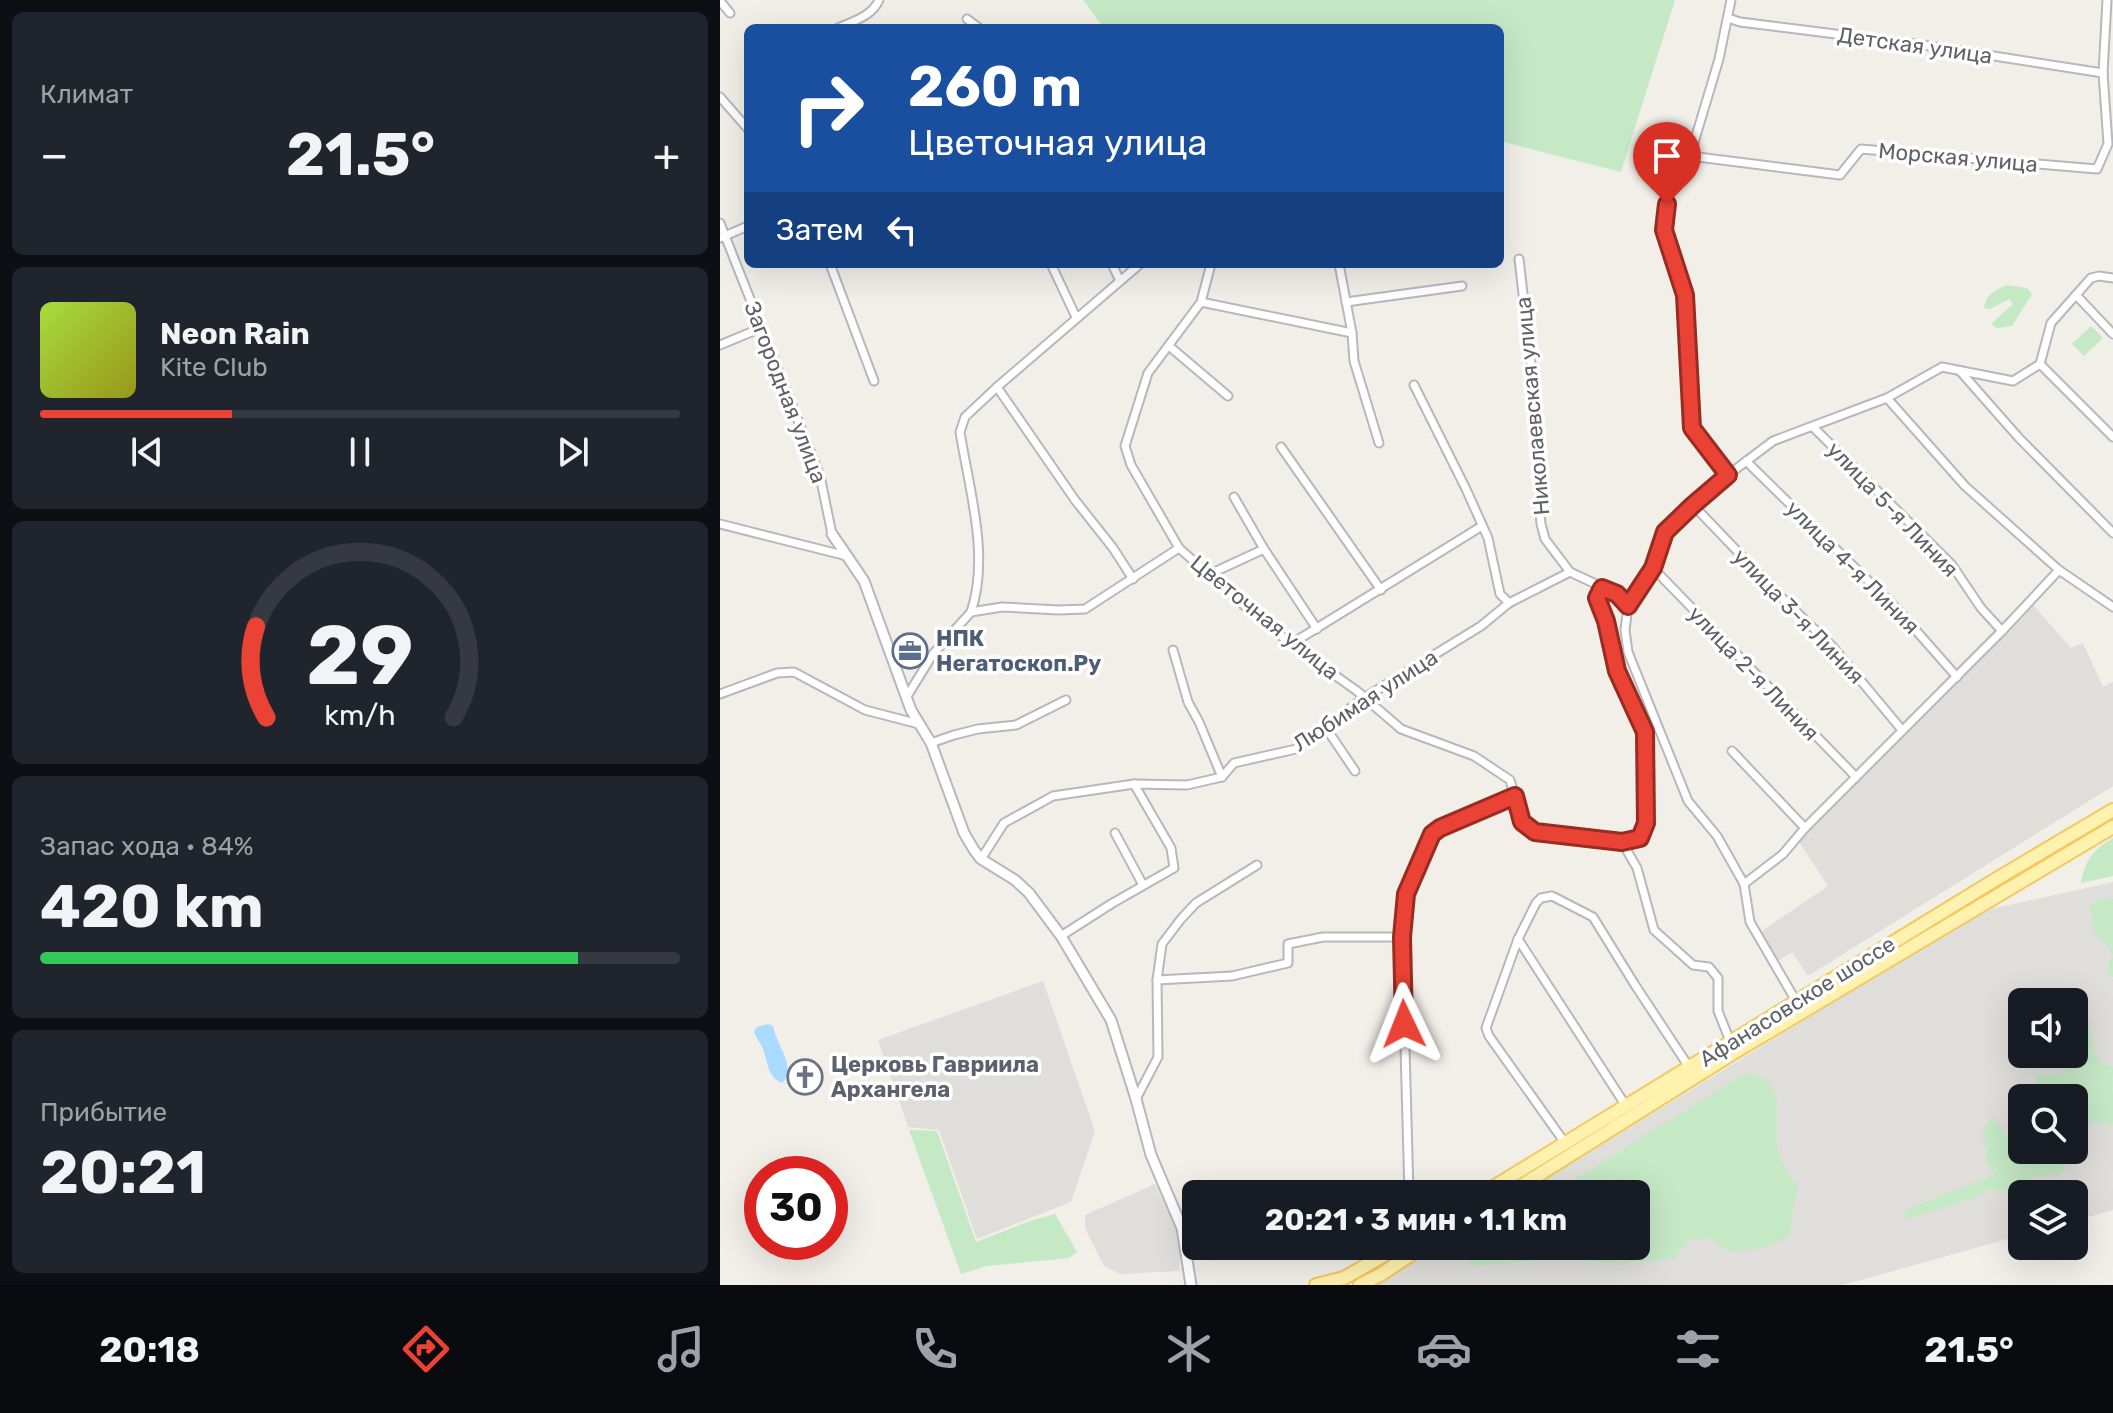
<!DOCTYPE html>
<html lang="ru">
<head>
<meta charset="utf-8">
<style>
  :root { --surface:#171b24; --page:#20242c; --text:#f1f3f6; --muted:#9ea1a6; --line:#363941; --accent:#ea4335 }
  body { margin:0; font-family:Rubik,sans-serif; background:var(--page); color:var(--text); height:100vh; display:flex; flex-direction:column; font-size:30px; white-space:nowrap }
  * { box-sizing:border-box; margin:0 }
  p { font-size:26px; color:var(--muted) }
  .icon { flex:none; width:44px; height:44px; fill:none; stroke:currentColor; stroke-width:2; stroke-linecap:round; stroke-linejoin:round }
  .map { position:relative; flex:1; overflow:hidden }
  .panel { display:flex; flex-direction:column; gap:12px; padding:12px; background:#0d0f14; width:720px }
  .panel>* { flex:none }
  .guide { position:absolute; left:24px; top:24px; width:760px; height:244px; border-radius:12px; box-shadow:0 8px 32px #0002; background:#1a4fa0; color:#fff; overflow:hidden }
  .tools { position:absolute; left:1288px; top:988px; display:grid; gap:16px }
  .tools a { display:grid; place-items:center; width:80px; height:80px; border-radius:12px; background:var(--surface); box-shadow:0 8px 32px #0002; font-size:40px }
  .speed { position:absolute; left:24px; top:1156px; display:flex; gap:16px; font-size:40px; font-weight:700; text-align:center }
  .speed>* { display:grid; place-content:center; width:104px; height:104px; border-radius:50%; background:var(--surface); box-shadow:0 8px 32px #0002; line-height:1 }
  .speed .limit { border:12px solid #d22; background:#fff; color:#111 }
  .pin { position:absolute; display:grid; place-items:center; width:68px; height:68px; color:#fff; margin:-82px -34px; border-radius:50% 50% 50% 0; rotate:-45deg; box-shadow:0 0 8px #0007 }
  .pin .icon { rotate:45deg }
  .me { position:absolute; width:88px; margin:-44px; rotate:358deg; stroke-linejoin:round; filter:drop-shadow(0 0 6px #0008) }
  .turn { display:flex; align-items:center; gap:28px; height:168px; padding:0 32px; font-size:36px }
  .turn .icon { width:104px; height:104px; stroke-width:2.5 }
  .turn b { display:block; font-size:56px; line-height:68px }
  .then { display:flex; align-items:center; height:76px; padding:0 32px; background:#0003; gap:16px; font-size:30px }
  .big { font-size:60px; font-weight:700; line-height:1.1 }
  .panel .tile { flex:1; display:flex; flex-direction:column; justify-content:center; gap:12px; min-width:0; padding:0 28px; border-radius:12px; background:var(--page) }
  .panel .dial { align-items:center; gap:0 }
  .dial svg { height:208px; overflow:visible; fill:none; stroke:var(--line); stroke-width:7; stroke-linecap:round; text-anchor:middle }
  .dial text { fill:var(--text); stroke:none }
  .song { display:flex; align-items:center; gap:24px }
  .cover { width:96px; height:96px; border-radius:12px; background:linear-gradient(135deg,hsl(80 70% 55%),hsl(60 70% 35%)) }
  .played { height:8px; border-radius:4px; background:linear-gradient(90deg,var(--accent) 30%,var(--line) 30%) }
  .keys { display:flex; justify-content:space-around; direction:ltr }
  .heat { display:flex; justify-content:space-between; align-items:center; font-size:44px; direction:ltr }
  .charge { height:12px; border-radius:6px; background:linear-gradient(90deg,#34c759 84%,var(--line) 0) }
  .trip { position:absolute; left:462px; top:1180px; width:468px; height:80px; border-radius:12px; background:var(--surface); box-shadow:0 8px 32px #0002; font-weight:700; line-height:80px; text-align:center }
  .tabs { display:flex; height:128px; justify-content:space-around; align-items:center; background:#090b0e; color:var(--muted) }
  .tabs .icon { width:56px; height:56px }
  .tabs .on { color:var(--accent) }
  .tabs b { font-size:36px; color:var(--text) }
  main { display:flex; flex:1; min-height:0 }
  .map>svg:first-child { display:block }
</style>
</head>
<body>
<main>
<section class="panel">
<div class="tile"><p>Климат</p>
<div class="heat"><a>−</a><b class="big">21.5°</b><a>+</a></div>
</div>
<div class="tile">
<div class="song"><i class="cover"></i><div><b>Neon Rain</b><p>Kite Club</p></div></div>
<div class="played"></div>
<div class="keys"><svg class="icon" aria-label="previous" viewBox="0 0 24 24"><path d="M18 5L8 12l10 7zM5 5v14"/></svg><svg class="icon" aria-label="pause" viewBox="0 0 24 24"><path d="M8 5v14M16 5v14"/></svg><svg class="icon" aria-label="next" viewBox="0 0 24 24"><path d="M6 5l10 7-10 7zM19 5v14"/></svg></div>
</div>
<div class="tile dial"><svg viewBox="0 0 100 80">
<path d="M14 69A42 42 0 1 1 86 69"/>
<path d="M14 69A42 42 0 0 1 10 34" stroke="#ea4335"/>
<text x="50" y="56" font-size="32" font-weight="700">29</text>
<text x="50" y="72" font-size="11">km/h</text>
</svg></div>
<div class="tile"><p>Запас хода · 84%</p><b class="big">420 km</b><div class="charge"></div></div>
<div class="tile"><p>Прибытие</p><b class="big">20:21</b></div>
</section>
<div class="map">
<svg width="1393" height="1285" viewBox="0 0 1393 1285">
  <rect width="100%" height="100%" fill="#f1efe8"/>
  <g fill="#e0deda" fill-rule="evenodd">
    <polygon points="1305,599 1314,606 1351,648 1363,643 1383,687 1393,682 1393,786 1088,976 1072,952 1058,961 1042,931 1108,886 1073,833"/>
    <path d="M 1393,882 L 1393,1210 L 1354,1221 L 1354,1194 L 1302,1194 L 1302,1235 L 1123,1285 L 654,1285 L 717,1246 L 916,1246 L 916,1194 L 802,1194 L 1262,911 ZM 1302,1002 L 1354,1002 L 1354,1054 L 1302,1054 ZM 1302,1098 L 1354,1098 L 1354,1150 L 1302,1150 Z"/>
    <polygon points="323,981 375,1131 351,1202 257,1239 219,1130 188,1127 158,1040"/>
    <polygon points="435,1184 456,1228 460,1250 459,1271 400,1274 384,1266 365,1228 365,1215"/>
  </g>
  <g fill="#c5e8c5">
    <polygon points="363,0 955,0 901,172 780,141 780,28 384,28"/>
    <path d="M 1287,285 L 1307,288 L 1312,294 L 1292,326 L 1277,328 L 1271,324 L 1293,304 L 1289,299 L 1270,309 L 1264,308 C 1267,293 1274,291 1287,285 Z"/>
    <polygon points="1371,326 1383,338 1364,356 1352,344"/>
    <path d="M 1393,838 L 1393,876 L 1361,883 C 1364,861 1374,849 1393,838 Z"/>
    <polygon points="1393,899 1393,977 1388,974 1388,964 1393,955 1389,947 1375,934 1370,906 1377,900"/>
    <path d="M 1360,1016 L 1368,1020 C 1375,1041 1368,1058 1393,1067 L 1393,1126 C 1383,1119 1362,1123 1354,1131 L 1354,1098 L 1317,1098 L 1321,1091 L 1316,1083 L 1317,1074 L 1336,1075 L 1343,1072 L 1341,1062 L 1343,1054 L 1354,1054 L 1354,1019 Z"/>
    <path d="M 1026,1073 L 1048,1080 L 1057,1101 L 1057,1148 L 1065,1168 L 1078,1188 L 1072,1210 L 1070,1234 C 1046,1249 1034,1250 1007,1251 L 990,1238 L 968,1240 L 955,1258 L 932,1261 L 887,1263 L 843,1259 L 750,1266 L 742,1249 L 748,1246 L 916,1246 L 916,1194 L 831,1194 Z"/>
    <polygon points="1273,1118 1281,1125 1283,1134 1292,1137 1302,1137 1302,1150 1353,1150 1353,1154 1346,1161 1344,1170 1337,1175 1317,1176 1301,1187 1283,1190 1264,1190 1257,1197 1185,1219 1185,1210 1275,1175 1271,1167 1265,1160 1267,1151 1262,1133 1266,1124"/>
    <polygon points="189,1130 217,1131 256,1242 310,1221 335,1214 357,1252 349,1258 267,1266 241,1274"/>
  </g>
  <path fill="#aadaff" d="M 48,1024 L 53,1026 C 56,1044 78,1069 62,1083 C 47,1077 48,1062 43,1049 C 40,1042 36,1038 34,1031 L 37,1027 Z"/>
  <g fill="none" stroke-linecap="round" stroke-linejoin="round">
    <defs>
      <g id="minor">
        <polyline points="0,1 10,13"/>
        <polyline points="1008,18 1020,22 1203,45 1383,73"/>
        <polyline points="247,19 259,28"/>
        <path d="M 118,28 C 134,21 152,16 159,0"/>
        <polyline points="0,97 28,129"/>
        <polyline points="970,156 1120,175 1141,149 1377,169 1388,144 1383,73 1387,0"/>
        <polyline points="0,223 100,476 112,534"/>
        <polyline points="0,238 28,226"/>
        <polyline points="799,259 815,398 820,466 819,502 821,524 825,539 850,572 897,594 908,606"/>
        <polyline points="110,264 154,381"/>
        <polyline points="331,264 356,317"/>
        <polyline points="392,264 400,281"/>
        <polyline points="491,264 481,302 428,373 405,446 411,465 459,548 529,610 571,644 637,691 681,729 754,756 790,780 802,822 815,832 902,842 920,838 926,823 925,732 897,671 886,621 877,598 882,588"/>
        <polyline points="619,264 632,333 634,361 659,443"/>
        <polyline points="1356,295 1393,334"/>
        <polyline points="481,302 632,333"/>
        <polyline points="626,302 742,286"/>
        <polyline points="0,345 41,328"/>
        <polyline points="449,346 508,396"/>
        <polyline points="1320,364 1393,437"/>
        <polyline points="1240,371 1299,438 1393,533"/>
        <polyline points="694,385 746,489 768,538 780,594 789,603"/>
        <polyline points="277,387 355,500 393,548 413,579"/>
        <polyline points="1167,398 1245,486 1339,570 1393,607"/>
        <polyline points="1093,427 1232,565 1261,608 1282,631"/>
        <polyline points="561,447 661,590"/>
        <polyline points="1026,461 1178,610 1237,677"/>
        <polyline points="1008,475 972,428 965,295 944,230 950,178 970,156 999,59 1011,0"/>
        <polyline points="514,497 544,549 597,629"/>
        <polyline points="973,505 1065,601 1112,646 1182,730"/>
        <polyline points="0,524 127,556"/>
        <polyline points="933,568 1136,777"/>
        <polyline points="490,574 544,549"/>
        <path d="M 251,612 C 270,556 249,489 240,432 L 245,417 L 277,387 L 420,264"/>
        <polyline points="571,644 762,526"/>
        <polyline points="453,650 468,702 479,722 502,777"/>
        <polyline points="0,694 57,673 74,672 145,710 199,724"/>
        <polyline points="186,698 213,654 251,612 282,607 338,610 365,609 459,548"/>
        <polyline points="606,728 635,771"/>
        <polyline points="211,743 234,735 258,729 296,725 346,700"/>
        <polyline points="1012,751 1085,828"/>
        <polyline points="395,833 423,885"/>
        <polyline points="902,842 917,868 934,930 973,965 989,967 998,978 998,1011 1010,1041"/>
        <polyline points="261,859 284,823 333,796 414,784 467,785 502,777 514,763 576,749 644,698 761,626 789,603 850,572"/>
        <polyline points="1024,884 1063,854 1085,828 1282,631 1339,570"/>
        <polyline points="341,936 391,904 454,868 451,848 414,784"/>
        <polyline points="798,939 906,1106"/>
        <polyline points="437,980 512,976 568,963 568,944 603,937 682,937"/>
        <polyline points="1076,1001 1030,922 1024,884 997,836 968,801 908,652 905,630 908,606 933,568 945,532 973,505 1008,475 1053,441 1167,398 1222,367 1293,381 1320,364 1331,323 1371,278 1379,276 1393,278"/>
        <polyline points="416,1099 438,1057 437,980 442,944 461,919 476,903 537,865"/>
        <polyline points="845,1143 769,1036 766,1028 798,939 816,903 821,898 832,896 873,917 915,985 969,1067"/>
        <polyline points="689,1194 682,937 686,894 712,834 720,828 795,796"/>
      </g>
      <polyline id="tertiary" points="112,534 144,581 191,710 211,743 244,833 254,850 261,859 295,880 309,893 341,936 391,1020 416,1099 431,1155 462,1228 471,1285"/>
      <g id="primary">
        <polyline points="762,1194 1278,878 1393,810"/>
        <polyline points="788,1194 1015,1052 1393,827"/>
        <polyline points="596,1285 624,1278 680,1246"/>
        <polyline points="640,1285 660,1275 704,1246"/>
      </g>
    </defs>
    <use href="#minor" stroke="#b5b8bc" stroke-width="11"/>
    <use href="#tertiary" stroke="#b5b8bc" stroke-width="13"/>
    <use href="#primary" stroke="#f2c960" stroke-width="16"/>
    <use href="#minor" stroke="#fff" stroke-width="7"/>
    <use href="#tertiary" stroke="#fff" stroke-width="9"/>
    <use href="#primary" stroke="#fff2af" stroke-width="12"/>
  </g>
  <g fill="none" stroke-linecap="round" stroke-linejoin="round">
    <defs>
      <polyline id="route" points="684,1024 682,937 686,894 712,834 720,828 795,796 802,822 815,832 902,842 920,838 926,823 925,732 897,671 886,621 877,598 882,588 897,594 908,606 933,568 945,532 973,505 1008,475 972,428 965,295 944,230 947,204"/>
    </defs>
    <use href="#route" stroke="#982c22" stroke-width="20"/>
    <use href="#route" stroke="#ea4335" stroke-width="14"/>
  </g>
  <defs>
    <symbol id="office-ring" viewBox="-11 -11 22 22"><circle r="9.5" fill="#fff" stroke="#5c6f8a" stroke-width="1.5"/><path d="M-6-3h4V-5.5h4V-3h4V5H-6ZM-1-4.5V-3h2v-1.5ZM-6 0V1H6V0Z" fill="#5c6f8a"/></symbol>
    <symbol id="church-ring" viewBox="-11 -11 22 22"><circle r="9.5" fill="#fff" stroke="#6b7280" stroke-width="1.5"/><path d="M-1.2-6h2.4v3.5h3.3v2.4h-3.3V6h-2.4V-.1h-3.3v-2.4h3.3Z" fill="#6b7280"/></symbol>
  </defs>
  <g fill-rule="evenodd">
    <use href="#office-ring" x="170" y="631" width="40" height="40"/>
    <use href="#church-ring" x="65" y="1057" width="40" height="40"/>
  </g>
  <g text-anchor="middle" stroke-width="7" stroke-linejoin="round" paint-order="stroke">
    <g font-size="22" fill="#5f6368" stroke="#fff">
      <text transform="translate(1195 45) rotate(8)" y="8">Детская улица</text>
      <text transform="translate(1238 157) rotate(5)" y="8">Морская улица</text>
      <text transform="translate(66 392) rotate(69)" y="8">Загородная улица</text>
      <text transform="translate(812 406) rotate(-95)" y="8">Николаевская улица</text>
      <text transform="translate(1173 509) rotate(46)" y="8">улица 5-я Линия</text>
      <text transform="translate(1133 567) rotate(45)" y="8">улица 4-я Линия</text>
      <text transform="translate(1079 616) rotate(46)" y="8">улица 3-я Линия</text>
      <text transform="translate(545 617) rotate(39)" y="8">Цветочная улица</text>
      <text transform="translate(1034 673) rotate(46)" y="8">улица 2-я Линия</text>
      <text transform="translate(645 700) rotate(-33)" y="8">Любимая улица</text>
      <text transform="translate(1077 1001) rotate(-32)" y="8">Афанасовское шоссе</text>
    </g>
    <g font-size="22" font-weight="bold" fill="#4e5e75" stroke="#fff" text-anchor="start">
      <text x="216" y="646">НПК<tspan x="216" dy="25">Негатоскоп.Ру</tspan></text>
    </g>
    <g font-size="22" font-weight="bold" fill="#5b616d" stroke="#fff" text-anchor="start">
      <text x="111" y="1072">Церковь Гавриила<tspan x="111" dy="25">Архангела</tspan></text>
    </g>
  </g>
</svg>
<div class="tools">
<a><svg class="icon" aria-label="sound" viewBox="0 0 24 24"><path d="M4 9h4l5-4v14l-5-4H4zM17 9q2 3 0 6"/></svg></a>
<a><svg class="icon" aria-label="search" viewBox="0 0 24 24"><circle cx="10" cy="10" r="6"/><path d="M15 15l6 6"/></svg></a>
<a><svg class="icon" aria-label="layers" viewBox="0 0 24 24"><path d="M12 4l9 5-9 5-9-5zM3 14l9 5 9-5"/></svg></a>
</div>
<div class="speed"><div class="limit">30</div></div>
<div class="pin" style="left:947px;top:204px;background:#d93025"><svg class="icon" aria-label="arrive" viewBox="0 0 24 24"><path d="M6 21V4h12l-3 4 3 4H6"/></svg></div>
<svg class="me" style="left:684px;top:1024px" viewBox="-20 -20 40 40"><path d="M0-17L14 15 0 8-14 15z" fill="#ea4335" stroke="#fff" stroke-width="4"/></svg>
<div class="trip">20:21 · 3 мин · 1.1 km</div>
<div class="guide">
<div class="turn"><svg class="icon" aria-label="right" viewBox="0 0 24 24"><path d="M7 20v-9h11M14 6l5 5-5 5"/></svg><div><b>260 m</b>Цветочная улица</div></div>
<div class="then">Затем<svg class="icon" aria-label="left" viewBox="0 0 24 24"><path d="M17 20v-9H6M10 6l-5 5 5 5"/></svg></div>
</div>
</div>
</main>
<nav class="tabs">
<b>20:18</b>
<svg class="icon on" aria-label="directions" viewBox="0 0 24 24"><path d="M12 3l9 9-9 9-9-9zM9 14v-3h6M13 9l2 2-2 2"/></svg>
<svg class="icon" aria-label="music" viewBox="0 0 24 24"><path d="M9 18V5l10-2v13"/><circle cx="6" cy="18" r="3"/><circle cx="16" cy="16" r="3"/></svg>
<svg class="icon" aria-label="phone" viewBox="0 0 24 24"><path d="M5 4h4l2 5-3 2q2 4 5 5l2-3 5 2v4C11 20 4 13 5 4z"/></svg>
<svg class="icon" aria-label="climate" viewBox="0 0 24 24"><path d="M12 3v18M4 7l16 10M4 17L20 7"/></svg>
<svg class="icon" aria-label="car" viewBox="0 0 24 24"><path d="M5 17H2v-5l4-1 3-4h7l3 4 3 1v5h-3M9 17h6M6 11h13"/><circle cx="7" cy="17" r="2"/><circle cx="17" cy="17" r="2"/></svg>
<svg class="icon" aria-label="filters" viewBox="0 0 24 24"><path d="M4 7h16M4 17h16"/><circle cx="9" cy="7" r="2"/><circle cx="15" cy="17" r="2"/></svg>
<b>21.5°</b>
</nav>
</body>
</html>
